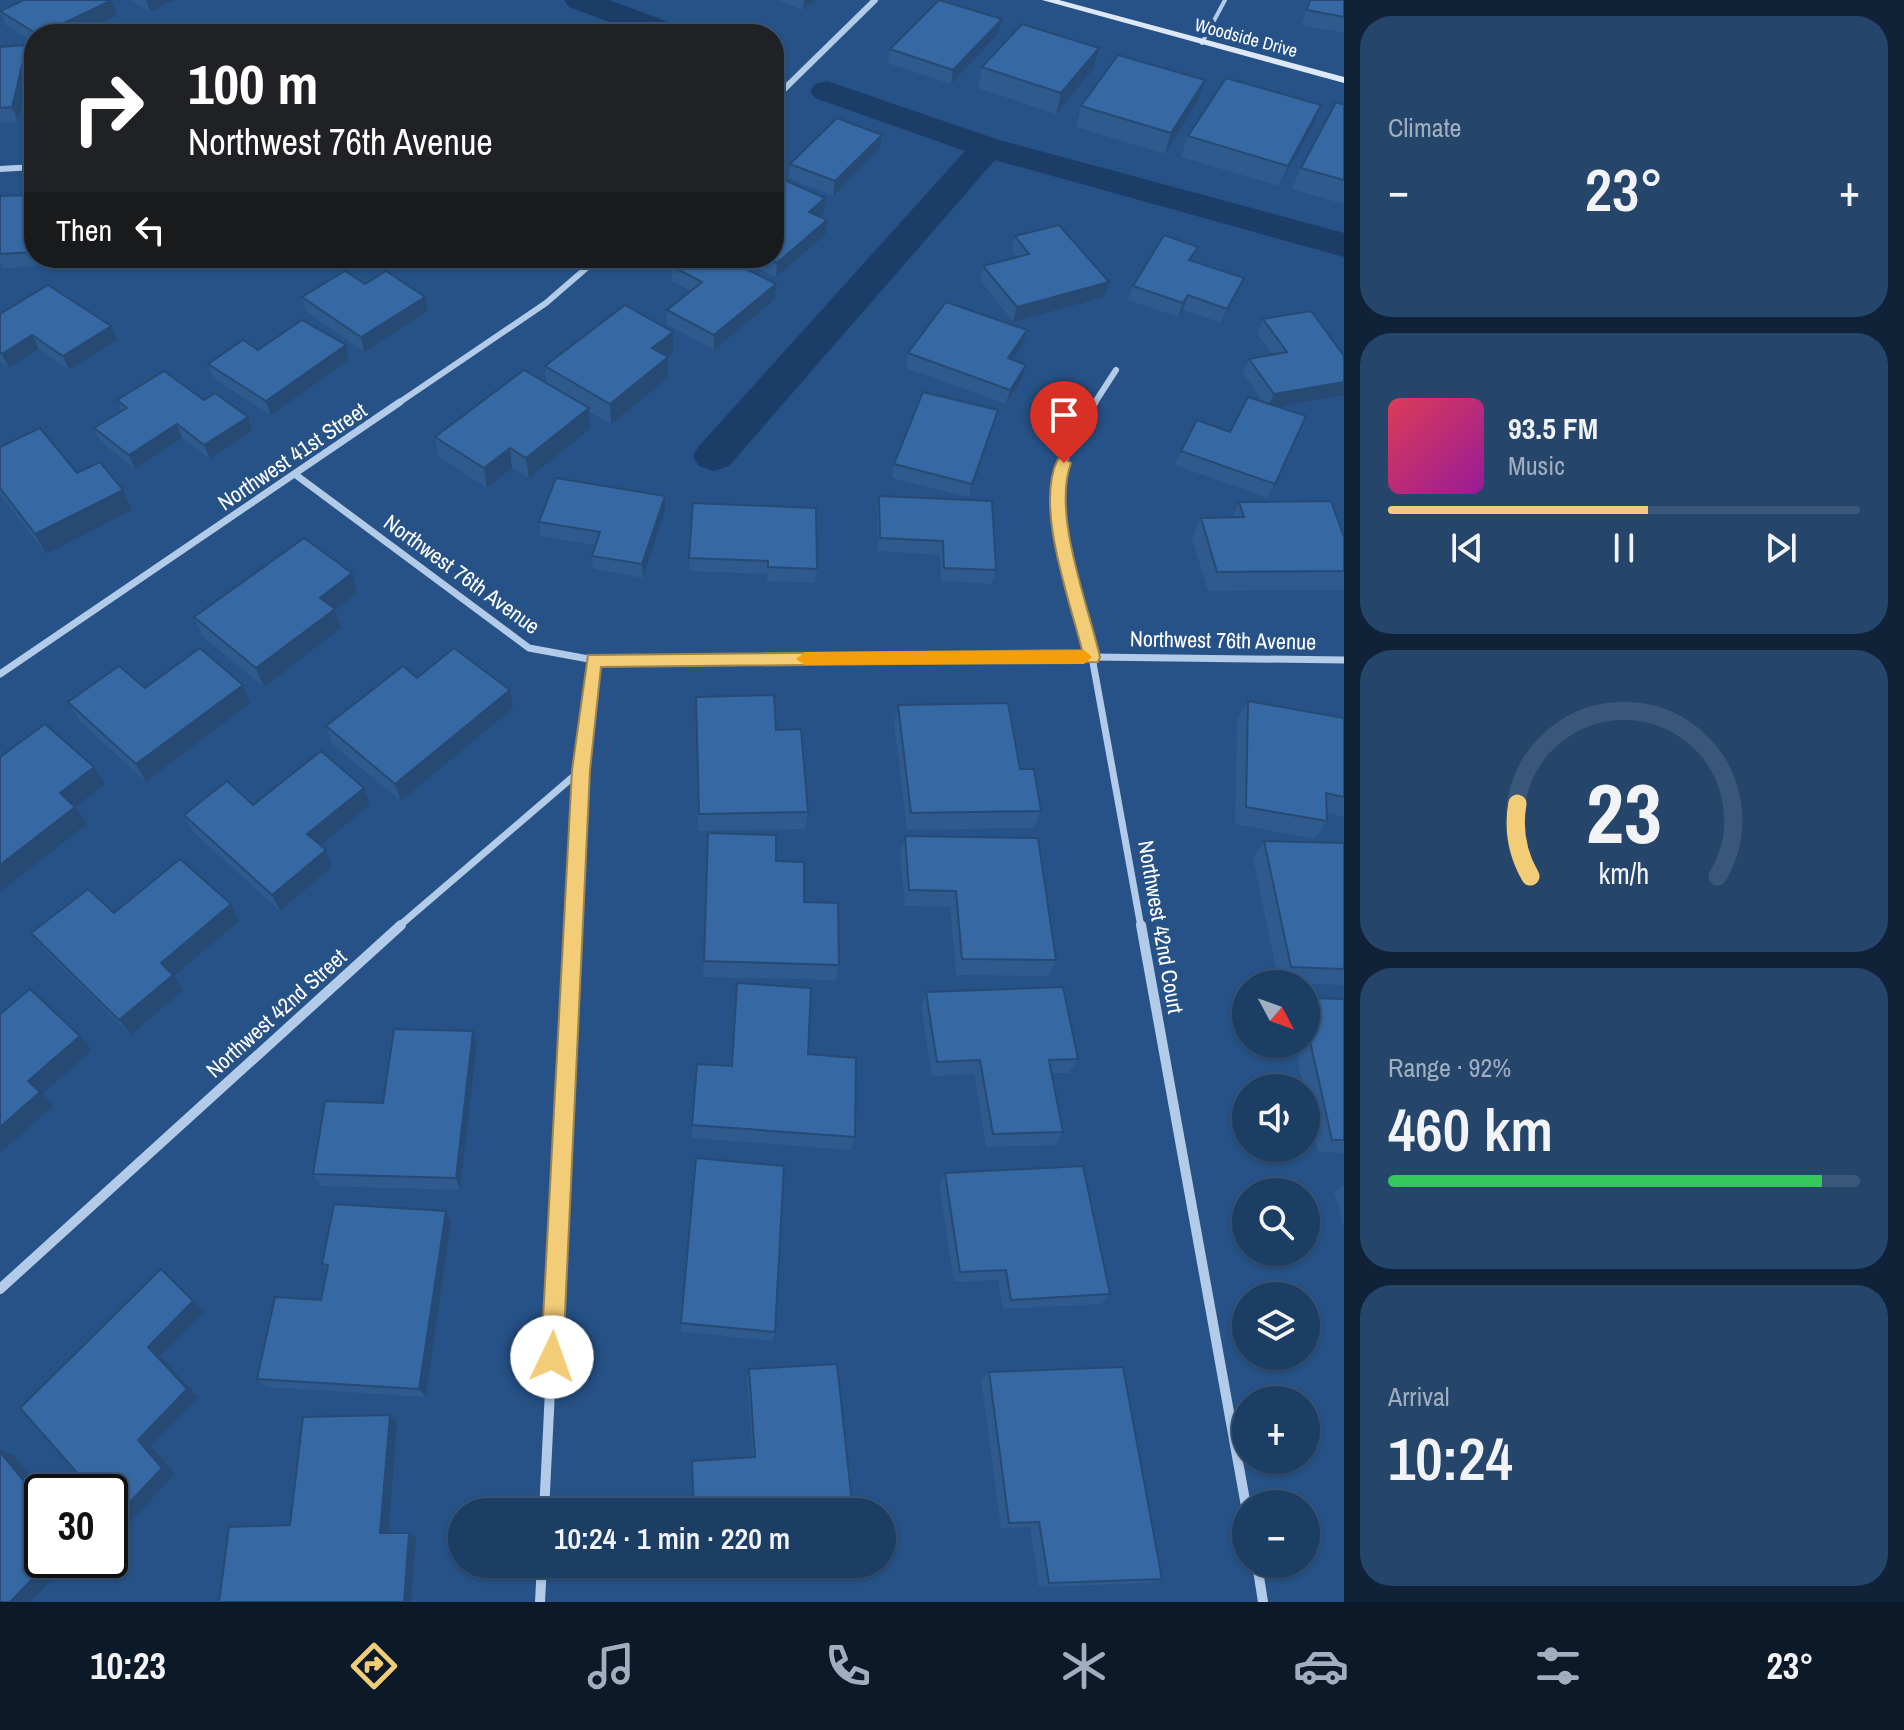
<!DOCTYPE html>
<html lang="en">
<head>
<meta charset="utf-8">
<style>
  :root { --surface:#1c3e65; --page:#25456b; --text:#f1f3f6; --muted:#a0aebf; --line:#3a5779; --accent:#f2cc76 }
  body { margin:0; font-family:"Archivo Narrow",sans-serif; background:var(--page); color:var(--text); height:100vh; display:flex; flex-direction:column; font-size:30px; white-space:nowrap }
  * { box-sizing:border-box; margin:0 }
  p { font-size:26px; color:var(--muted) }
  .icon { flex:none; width:44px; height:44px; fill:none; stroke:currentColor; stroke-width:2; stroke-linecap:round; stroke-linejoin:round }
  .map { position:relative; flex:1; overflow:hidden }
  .details { display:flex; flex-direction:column; gap:16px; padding:16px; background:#0f2238; width:560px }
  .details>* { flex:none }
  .guide { position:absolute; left:24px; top:24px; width:760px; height:244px; border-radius:32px; box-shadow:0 2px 6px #0004,0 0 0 2px var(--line); background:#202124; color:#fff; overflow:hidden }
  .needle { width:52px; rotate:131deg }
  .buttons { position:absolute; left:1232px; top:970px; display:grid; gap:16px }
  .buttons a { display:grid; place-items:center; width:88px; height:88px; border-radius:50%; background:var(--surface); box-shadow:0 2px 6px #0004,0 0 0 2px var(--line); font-size:40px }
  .speed { position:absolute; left:24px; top:1474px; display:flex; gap:16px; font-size:40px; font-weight:700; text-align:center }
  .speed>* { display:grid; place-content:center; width:104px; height:104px; border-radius:50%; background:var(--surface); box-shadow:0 2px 6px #0004,0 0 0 2px var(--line); line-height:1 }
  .speed .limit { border:4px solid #111; border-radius:12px; background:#fff; color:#111 }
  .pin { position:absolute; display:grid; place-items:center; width:68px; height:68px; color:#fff; margin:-82px -34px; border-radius:50% 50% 50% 0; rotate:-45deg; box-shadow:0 0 8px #0007 }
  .pin .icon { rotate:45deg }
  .me { position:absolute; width:88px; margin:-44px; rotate:3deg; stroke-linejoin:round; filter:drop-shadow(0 0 6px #0008) }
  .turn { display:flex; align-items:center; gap:28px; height:168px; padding:0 32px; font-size:36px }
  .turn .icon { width:104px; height:104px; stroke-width:2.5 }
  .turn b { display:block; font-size:56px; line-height:68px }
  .then { display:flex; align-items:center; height:76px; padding:0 32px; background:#0003; gap:16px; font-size:30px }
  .big { font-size:60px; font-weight:600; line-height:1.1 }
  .details .widget { flex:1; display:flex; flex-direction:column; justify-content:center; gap:12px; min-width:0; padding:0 28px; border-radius:32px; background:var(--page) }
  .details .dial { align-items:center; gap:0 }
  .dial svg { height:208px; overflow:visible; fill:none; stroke:var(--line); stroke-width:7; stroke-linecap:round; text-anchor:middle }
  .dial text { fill:var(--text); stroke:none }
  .song { display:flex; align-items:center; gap:24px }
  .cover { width:96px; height:96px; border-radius:12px; background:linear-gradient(135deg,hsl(350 70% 55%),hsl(300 70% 35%)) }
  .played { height:8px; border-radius:4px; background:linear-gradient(90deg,var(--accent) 55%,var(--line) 55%) }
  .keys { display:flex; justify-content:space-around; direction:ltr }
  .heat { display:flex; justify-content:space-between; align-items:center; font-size:44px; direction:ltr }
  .charge { height:12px; border-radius:6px; background:linear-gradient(90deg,#34c759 92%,var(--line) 0) }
  .trip { position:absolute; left:448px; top:1498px; width:448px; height:80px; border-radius:40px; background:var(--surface); box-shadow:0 2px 6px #0004,0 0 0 2px var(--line); font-weight:600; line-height:80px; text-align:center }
  .dock { display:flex; height:128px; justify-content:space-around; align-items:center; background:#0b1928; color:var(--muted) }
  .dock .icon { width:56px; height:56px }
  .dock .current { color:var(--accent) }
  .dock b { font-size:36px; color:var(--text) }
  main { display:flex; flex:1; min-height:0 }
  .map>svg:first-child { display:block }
</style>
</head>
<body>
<main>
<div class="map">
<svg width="1344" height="1602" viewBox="0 0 1344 1602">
  <rect width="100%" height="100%" fill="#265287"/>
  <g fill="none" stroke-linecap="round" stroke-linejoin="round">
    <g fill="#1b3d67" fill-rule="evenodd">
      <polygon points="564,0 609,0 682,27 687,34 641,34 569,7"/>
      <polygon points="827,81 999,140 1344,233 1344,257 995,160 729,466 714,471 699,466 693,456 699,446 965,151 815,98 810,91 815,84"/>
    </g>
    <polyline stroke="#b1cbe9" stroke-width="4" points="1202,43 1225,0"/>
    <g stroke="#b1cbe9" stroke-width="6">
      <polyline points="774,99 875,0"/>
      <polyline points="0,169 34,167"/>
      <polyline points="397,404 546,303 598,258"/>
      <polyline points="1094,404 1116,370"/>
    </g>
    <g stroke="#b1cbe9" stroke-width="7">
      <polyline points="1095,402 1061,466 1059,520 1092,657 1141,927"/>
      <polyline points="296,475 529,648 594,660 1092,657 1344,660"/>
      <polyline points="0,674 400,402"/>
      <polyline points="398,927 581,770"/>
      <polyline points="573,927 581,770 594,660"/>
    </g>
    <g stroke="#b1cbe9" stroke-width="10">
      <polyline points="1141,925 1246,1506"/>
      <polyline points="0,1289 401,925"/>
      <polyline points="544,1512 573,925"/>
      <polyline points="1257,1564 1263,1602"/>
      <polyline points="540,1602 542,1564"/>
    </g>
    <polygon fill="#dce8f7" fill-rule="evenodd" points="1042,0 1059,0 1344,77 1344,83"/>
  </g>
  <g fill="#2e5a8d">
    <polygon points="112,0 117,15 76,34 34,34 34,43 6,25 0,11"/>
    <polygon points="130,0 174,0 150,12"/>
    <polygon points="777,0 815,0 803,10"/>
    <polygon points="1309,0 1344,0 1344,33 1302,25"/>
    <polygon points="1002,19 999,33 951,84 888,63 890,49"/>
    <polygon points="27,45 32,60 18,122 0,123 0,47"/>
    <polygon points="1099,48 1094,68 1056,114 978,88 982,67"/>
    <polygon points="1205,80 1198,101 1165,154 1076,127 1081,106"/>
    <polygon points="1344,105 1344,204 1292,189 1301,168"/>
    <polygon points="1313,126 1279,186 1181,157 1188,136"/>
    <polygon points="880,149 833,196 788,178 790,164"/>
    <polygon points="34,195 34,258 51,258 49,266 2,268 0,263 0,196"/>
    <polygon points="825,198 824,213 819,217 827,220 825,235 776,277 736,258 774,258"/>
    <polygon points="1015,236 1104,297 1013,322 980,280 983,266 1017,257 1012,251"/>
    <polygon points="1193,261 1238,292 1221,323 1183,310 1178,317 1128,300 1133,286"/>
    <polygon points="672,266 776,284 775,299 714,350 667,324 667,310 691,291 672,281"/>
    <polygon points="365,284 428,311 364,352 306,311 302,297"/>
    <polygon points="0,314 117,340 69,370 39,349 9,368 0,362"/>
    <polygon points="1263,319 1344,395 1277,407 1306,416 1268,498 1175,465 1181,451 1230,432 1263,402 1243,373 1249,359 1273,355 1257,334"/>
    <polygon points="1023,344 1012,360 1026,365 1022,379 1006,404 906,368 908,353"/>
    <polygon points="258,350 349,360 271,415 213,378 208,364"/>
    <polygon points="673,352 668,357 668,378 611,424 589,412 590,429 529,478 512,468 487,488 439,457 435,437 546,383 545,366"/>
    <polygon points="117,400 204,400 252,431 210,459 182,438 135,469 101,442 94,428 122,411"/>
    <polygon points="998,410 994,424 969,497 892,478 894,464"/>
    <polygon points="0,447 123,490 132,510 46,554 0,494"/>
    <polygon points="879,496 996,570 992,584 941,581 940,555 878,551 877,509"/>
    <polygon points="1239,502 1344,537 1344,590 1208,591 1192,538 1201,518 1232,518"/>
    <polygon points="693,503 817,569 815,583 767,581 767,574 689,571"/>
    <polygon points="665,510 643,578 593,569 592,556 596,545 540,536 539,522"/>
    <polygon points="357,593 335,610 341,628 264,687 202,636 194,617"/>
    <polygon points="417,678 513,708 401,801 332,744 326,726"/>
    <polygon points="145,688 250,703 146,782 79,720 68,702"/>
    <polygon points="696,697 776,730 808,812 805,829 698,831"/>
    <polygon points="1248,701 1344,718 1344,817 1327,813 1327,821 1314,839 1235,824 1237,720"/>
    <polygon points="898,705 1020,769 1041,811 1034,828 907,830 894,723"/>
    <polygon points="253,805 370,805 321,846 332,867 280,911 193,832 184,815"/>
    <polygon points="708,833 776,861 804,902 839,965 836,980 703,977"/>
    <polygon points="905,836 1056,960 1048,976 956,975 950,907 905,906 900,853"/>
    <polygon points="1264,841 1344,843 1344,985 1279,983 1253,858"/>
    <polygon points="231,904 239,921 174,976 183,990 131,1035 44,949 31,933 114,913"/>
    <polygon points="926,992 1078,1059 1069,1073 1052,1073 1063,1132 1055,1145 986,1147 974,1074 932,1076 921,1007"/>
    <polygon points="1306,998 1344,999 1344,1153 1318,1152 1306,1098 1306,1088 1304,1088 1294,1044 1306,1044"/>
    <polygon points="477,1045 460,1190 321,1186 313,1174 383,1103"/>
    <polygon points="808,1054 855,1137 851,1150 692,1138 692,1125 732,1066"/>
    <polygon points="945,1173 1110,1294 1100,1304 1003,1309 998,1280 954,1282 939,1185"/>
    <polygon points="1344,1184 1344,1229 1334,1192"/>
    <polygon points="446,1211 451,1222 426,1397 267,1387 257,1379 321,1300 327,1270 322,1264"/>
    <polygon points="681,1323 775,1332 773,1341 681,1332"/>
    <polygon points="749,1369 853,1512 693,1512 692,1461 753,1457 747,1378"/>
    <polygon points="989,1372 1162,1579 1149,1583 1039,1587 1030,1527 1001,1528 981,1380"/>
  </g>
  <g fill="#264a73">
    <polygon points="112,0 117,15 76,34 41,34"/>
    <polygon points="146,0 174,0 150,12"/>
    <polygon points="804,0 815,0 803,10"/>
    <polygon points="1002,19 999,33 951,84 953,70"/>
    <polygon points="27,45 32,60 18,122 12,107"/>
    <polygon points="1099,48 1094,68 1056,114 1061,93"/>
    <polygon points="1205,80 1198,101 1165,154 1171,133"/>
    <polygon points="1321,105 1313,126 1279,186 1288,166"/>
    <polygon points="882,135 880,149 833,196 835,181"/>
    <polygon points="825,198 824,213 808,227 809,212"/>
    <polygon points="827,220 825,235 776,277 777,263"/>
    <polygon points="1244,278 1238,292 1221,323 1227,309"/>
    <polygon points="1109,282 1104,297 1013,322 1017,307"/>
    <polygon points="776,284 775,299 714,350 714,335"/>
    <polygon points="1188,295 1183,310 1178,317 1183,303"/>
    <polygon points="425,297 428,311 364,352 361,337"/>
    <polygon points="111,326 117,340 69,370 63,356"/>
    <polygon points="1027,330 1023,344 1004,373 1008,358"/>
    <polygon points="673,332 673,352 653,369 652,348"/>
    <polygon points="32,335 39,349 9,368 2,354"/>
    <polygon points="346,345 349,360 271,415 266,401"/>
    <polygon points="668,357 668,378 611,424 610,404"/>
    <polygon points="1026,365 1022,379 1006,404 1010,390"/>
    <polygon points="1344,382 1344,395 1267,409 1274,394"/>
    <polygon points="589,408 590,429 529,478 526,458"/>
    <polygon points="998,410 994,424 969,497 972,484"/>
    <polygon points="248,417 252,431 210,459 204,445"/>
    <polygon points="177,424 182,438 135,469 129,455"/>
    <polygon points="510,448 512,468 487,488 484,468"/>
    <polygon points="123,490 132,510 46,554 35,534"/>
    <polygon points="665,496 665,510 643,578 642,564"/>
    <polygon points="352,573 357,593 335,610 341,628 264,687 256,668 320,598"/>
    <polygon points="243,685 250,703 146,782 136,764"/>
    <polygon points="510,690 513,708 401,801 395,784"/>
    <polygon points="94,767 105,784 76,807 87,824 0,892 0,865 60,793"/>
    <polygon points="364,788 370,805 314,851 307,834"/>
    <polygon points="326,850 332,867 280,911 272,895"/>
    <polygon points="231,904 239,921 174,976 183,990 131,1035 119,1020 161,963"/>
    <polygon points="473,1031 477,1045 460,1190 456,1178"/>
    <polygon points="80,1036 92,1050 42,1094 53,1106 0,1153 0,1127 28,1081"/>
    <polygon points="446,1211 451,1222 426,1397 419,1389"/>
    <polygon points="161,1269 204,1311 160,1356 198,1397 151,1446 175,1474 130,1522 116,1517 138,1440 148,1347"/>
    <polygon points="390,1415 397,1422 388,1538 380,1533"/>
    <polygon points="0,1450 14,1456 44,1492 42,1492 42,1503 0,1452"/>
    <polygon points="409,1533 416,1537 411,1602 404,1602"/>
    <polygon points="51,1560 71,1560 30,1602 10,1602"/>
  </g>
  <g fill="#3669a4" stroke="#264a73" stroke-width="2">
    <polygon points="24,0 112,0 41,34 37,34 0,11"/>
    <polygon points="939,0 1002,19 953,70 890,49"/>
    <polygon points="1310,0 1344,0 1344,17 1307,10"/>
    <polygon points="1022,24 1099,48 1061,93 982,67"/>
    <polygon points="27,45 12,107 0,108 0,47"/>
    <polygon points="1118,55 1205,80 1171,133 1081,106"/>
    <polygon points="1226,78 1321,105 1288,166 1188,136"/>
    <polygon points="1336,102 1344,105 1344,180 1301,168"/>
    <polygon points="837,118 882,135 835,181 790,164"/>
    <polygon points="778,177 825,198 809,212 827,220 777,263 767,258 774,258 774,181"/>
    <polygon points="34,195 34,252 0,254 0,196"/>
    <polygon points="1059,225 1109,282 1017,307 983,266 1029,254 1015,236"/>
    <polygon points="1164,235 1198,247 1189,260 1244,278 1227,309 1188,295 1183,303 1133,286"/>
    <polygon points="683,258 724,258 776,284 714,335 667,310 702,282 672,266"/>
    <polygon points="345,271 365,284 386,271 425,297 361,337 302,297"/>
    <polygon points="48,285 111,326 63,356 32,335 2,354 0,352 0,314"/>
    <polygon points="946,302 1027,330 1008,358 1026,365 1010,390 908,353"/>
    <polygon points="625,305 673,332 652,348 668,357 610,404 545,366"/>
    <polygon points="1311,311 1344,356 1344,382 1274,394 1249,359 1287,352 1263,319"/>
    <polygon points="302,320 346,345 266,401 208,364 243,340 258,350"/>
    <polygon points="524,370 589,408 526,458 510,448 484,468 435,437"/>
    <polygon points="164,371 204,400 215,393 248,417 204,445 177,424 129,455 94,428 127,408 117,400"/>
    <polygon points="923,392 998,410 972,484 894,464"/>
    <polygon points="1248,397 1306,416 1275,484 1181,451 1197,420 1230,432"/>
    <polygon points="40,428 77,473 100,462 123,490 35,534 0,488 0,447"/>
    <polygon points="556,478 665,496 642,564 592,556 600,532 539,522"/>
    <polygon points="879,496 992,501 996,570 944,568 943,541 880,538"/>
    <polygon points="1331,501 1344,537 1344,571 1217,572 1201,518 1244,517 1239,502"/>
    <polygon points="693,503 816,508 817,569 768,567 768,561 689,558"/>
    <polygon points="304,538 352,573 320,598 335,609 256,668 194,617"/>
    <polygon points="200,648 243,685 136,764 68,702 119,666 145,688"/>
    <polygon points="454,648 510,690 395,784 326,726 403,666 417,678"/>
    <polygon points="774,695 776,730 801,729 808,812 699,814 696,697"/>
    <polygon points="1248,701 1344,718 1344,797 1326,793 1327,821 1246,807"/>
    <polygon points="1008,703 1020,769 1034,769 1041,811 911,813 898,705"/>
    <polygon points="45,724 94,767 60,793 75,807 0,865 0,757"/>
    <polygon points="321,751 364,788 307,834 326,850 272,895 184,815 227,781 253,805"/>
    <polygon points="708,833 776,835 776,861 804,862 804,902 838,903 839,965 704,961"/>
    <polygon points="905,836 1038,838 1056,960 962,959 956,891 909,890"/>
    <polygon points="1264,841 1344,843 1344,969 1291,967"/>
    <polygon points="180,859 231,904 161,963 173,975 119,1020 31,933 88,889 114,913"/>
    <polygon points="737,983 811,988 808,1054 856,1058 855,1137 692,1125 697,1064 732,1066"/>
    <polygon points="1063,987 1078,1059 1049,1060 1063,1132 993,1134 980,1060 937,1062 926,992"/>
    <polygon points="30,989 80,1036 28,1081 40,1092 0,1127 0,1014"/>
    <polygon points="1306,998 1344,999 1344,1140 1332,1140 1306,1023"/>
    <polygon points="394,1029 473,1031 456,1178 313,1174 325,1101 383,1103"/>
    <polygon points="696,1158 784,1166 775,1332 681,1323"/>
    <polygon points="1083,1166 1110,1294 1011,1300 1006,1270 960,1272 945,1173"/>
    <polygon points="334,1204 446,1211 419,1389 257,1379 275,1297 321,1300 328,1265 322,1264"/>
    <polygon points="161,1269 193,1301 148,1347 187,1389 138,1440 162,1468 116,1517 110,1510 110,1492 94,1492 20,1408"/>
    <polygon points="837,1364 853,1512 694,1512 692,1461 755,1457 749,1369"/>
    <polygon points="1123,1367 1162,1579 1049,1583 1039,1522 1009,1523 989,1372"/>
    <polygon points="390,1415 380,1533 409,1533 404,1602 219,1602 229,1527 290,1525 303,1417"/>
    <polygon points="0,1452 42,1503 42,1560 51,1560 10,1602 0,1602"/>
  </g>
  <path fill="#f2cc76" stroke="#9d854d" stroke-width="2" d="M 1064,458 L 1071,463 C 1052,514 1088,604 1100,657 L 1098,662 L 601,667 L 590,770 L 563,1357 L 560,1365 L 552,1369 L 544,1365 L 541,1357 L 572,770 L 588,655 L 1082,650 C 1070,601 1034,505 1058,459 Z"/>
  <polygon fill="#f59e0b" points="1084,650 1092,657 1084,664 805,665 796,659 805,652"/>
  <g text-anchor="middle" stroke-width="8" stroke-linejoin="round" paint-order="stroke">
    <g font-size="18" fill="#fff" stroke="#265287">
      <text transform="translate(1246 38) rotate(15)" y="6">Woodside Drive</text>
    </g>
    <g font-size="22" fill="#fff" stroke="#265287">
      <text transform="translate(292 456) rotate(-34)" y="8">Northwest 41st Street</text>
      <text transform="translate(462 574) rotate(36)" y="8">Northwest 76th Avenue</text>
      <text transform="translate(1223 640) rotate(1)" y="8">Northwest 76th Avenue</text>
      <text transform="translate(1161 927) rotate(80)" y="8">Northwest 42nd Court</text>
      <text transform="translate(276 1013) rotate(-42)" y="8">Northwest 42nd Street</text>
    </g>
  </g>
</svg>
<div class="buttons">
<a><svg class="needle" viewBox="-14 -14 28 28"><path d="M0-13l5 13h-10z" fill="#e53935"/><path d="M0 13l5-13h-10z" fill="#a0aebf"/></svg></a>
<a><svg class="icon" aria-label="sound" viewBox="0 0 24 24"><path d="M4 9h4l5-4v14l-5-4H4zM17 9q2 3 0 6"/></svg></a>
<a><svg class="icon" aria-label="search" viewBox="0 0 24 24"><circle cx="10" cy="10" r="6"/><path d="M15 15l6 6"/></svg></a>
<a><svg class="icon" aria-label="layers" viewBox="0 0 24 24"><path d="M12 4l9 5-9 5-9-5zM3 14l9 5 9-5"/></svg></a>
<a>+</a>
<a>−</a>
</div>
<div class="speed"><div class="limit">30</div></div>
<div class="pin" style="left:1064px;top:463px;background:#d93025"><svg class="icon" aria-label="arrive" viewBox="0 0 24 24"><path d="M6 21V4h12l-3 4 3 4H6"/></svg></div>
<svg class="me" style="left:552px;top:1357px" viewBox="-20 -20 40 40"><circle r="19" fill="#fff"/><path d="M0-13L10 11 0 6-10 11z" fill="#f2cc76"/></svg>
<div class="trip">10:24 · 1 min · 220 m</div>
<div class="guide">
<div class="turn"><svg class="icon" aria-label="right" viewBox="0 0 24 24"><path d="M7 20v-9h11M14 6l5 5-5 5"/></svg><div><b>100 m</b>Northwest 76th Avenue</div></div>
<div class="then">Then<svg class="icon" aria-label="left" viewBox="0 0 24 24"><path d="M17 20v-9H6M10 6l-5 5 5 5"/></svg></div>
</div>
</div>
<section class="details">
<div class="widget"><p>Climate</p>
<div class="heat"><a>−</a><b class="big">23°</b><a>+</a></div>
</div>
<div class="widget">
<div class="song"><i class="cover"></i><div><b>93.5 FM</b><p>Music</p></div></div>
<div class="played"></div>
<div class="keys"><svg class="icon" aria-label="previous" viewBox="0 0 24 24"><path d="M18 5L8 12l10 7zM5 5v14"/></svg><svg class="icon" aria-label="pause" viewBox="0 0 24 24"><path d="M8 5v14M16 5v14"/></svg><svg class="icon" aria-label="next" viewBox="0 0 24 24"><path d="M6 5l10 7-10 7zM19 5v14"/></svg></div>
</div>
<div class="widget dial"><svg viewBox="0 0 100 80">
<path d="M14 69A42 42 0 1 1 86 69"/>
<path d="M14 69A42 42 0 0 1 9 41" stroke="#f2cc76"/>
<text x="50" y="56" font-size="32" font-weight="700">23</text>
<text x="50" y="72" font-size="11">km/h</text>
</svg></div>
<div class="widget"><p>Range · 92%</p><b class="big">460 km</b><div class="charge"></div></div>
<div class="widget"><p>Arrival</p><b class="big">10:24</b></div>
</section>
</main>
<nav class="dock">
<b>10:23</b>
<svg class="icon current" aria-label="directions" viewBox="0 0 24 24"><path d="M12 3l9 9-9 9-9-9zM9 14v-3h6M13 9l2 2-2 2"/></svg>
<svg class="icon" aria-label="music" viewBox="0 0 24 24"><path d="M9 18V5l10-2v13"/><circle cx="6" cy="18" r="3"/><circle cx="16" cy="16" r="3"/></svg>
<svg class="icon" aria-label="phone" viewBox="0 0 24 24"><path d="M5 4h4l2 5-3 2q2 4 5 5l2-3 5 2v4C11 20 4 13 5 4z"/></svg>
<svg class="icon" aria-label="climate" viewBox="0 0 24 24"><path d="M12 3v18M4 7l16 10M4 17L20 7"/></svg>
<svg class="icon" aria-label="car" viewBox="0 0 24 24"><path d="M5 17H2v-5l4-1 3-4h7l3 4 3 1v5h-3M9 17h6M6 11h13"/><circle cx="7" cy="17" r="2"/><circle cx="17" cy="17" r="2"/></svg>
<svg class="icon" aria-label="filters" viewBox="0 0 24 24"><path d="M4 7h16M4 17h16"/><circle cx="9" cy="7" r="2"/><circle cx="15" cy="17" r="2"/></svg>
<b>23°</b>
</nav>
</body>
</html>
